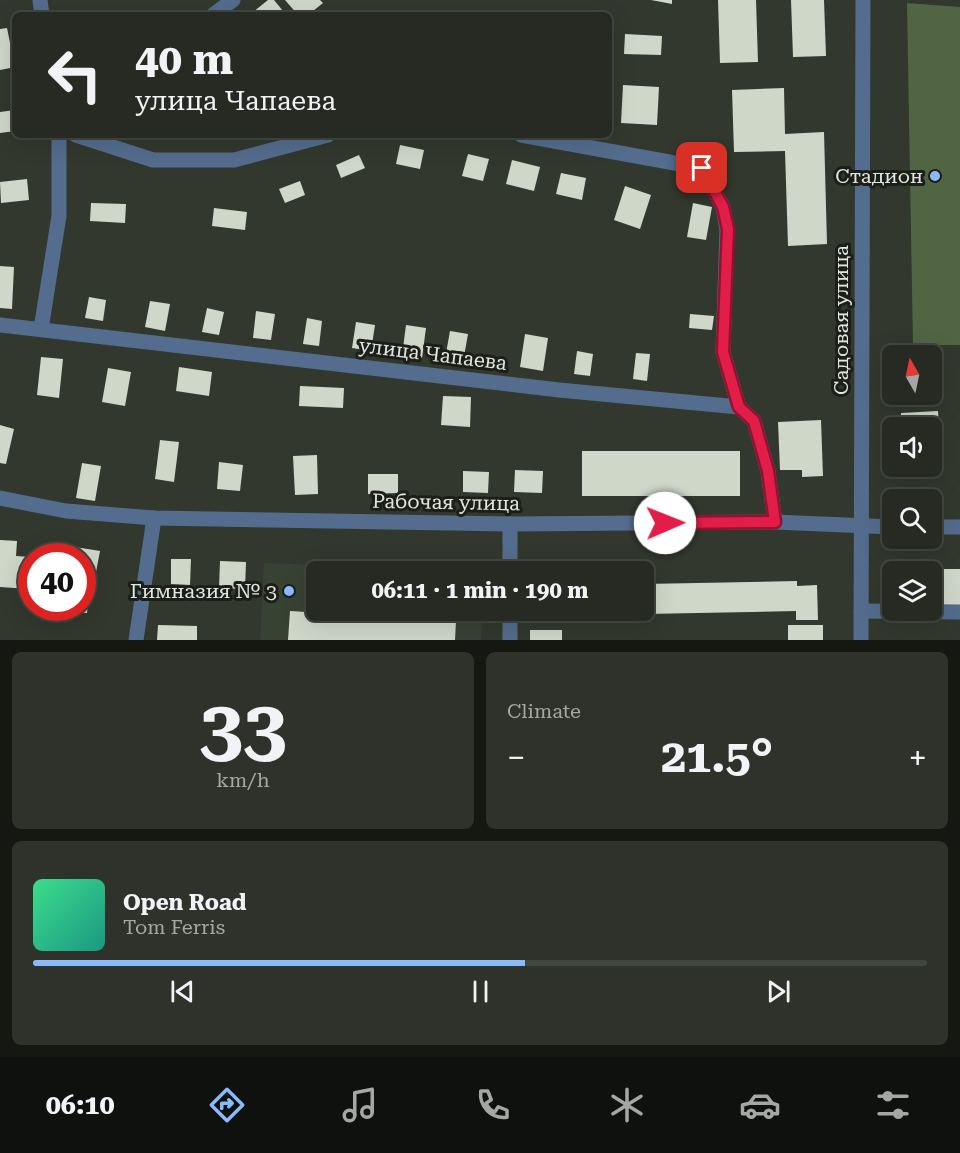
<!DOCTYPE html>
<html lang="en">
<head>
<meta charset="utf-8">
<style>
  :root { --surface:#262a22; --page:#2e322a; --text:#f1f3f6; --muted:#a4a7a5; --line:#424640; --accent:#8abafc }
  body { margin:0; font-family:"Roboto Serif",serif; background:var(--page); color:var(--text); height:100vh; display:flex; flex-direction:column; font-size:22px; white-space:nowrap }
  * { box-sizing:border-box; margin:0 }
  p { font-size:20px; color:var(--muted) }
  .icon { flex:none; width:33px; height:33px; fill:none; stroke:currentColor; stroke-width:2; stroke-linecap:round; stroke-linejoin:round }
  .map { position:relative; height:640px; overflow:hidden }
  .drawer { display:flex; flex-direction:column; gap:12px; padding:12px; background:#151713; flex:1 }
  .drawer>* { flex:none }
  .guide { position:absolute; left:12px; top:12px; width:600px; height:126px; border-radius:9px; box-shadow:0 6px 24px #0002,0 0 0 2px var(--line); background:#262a22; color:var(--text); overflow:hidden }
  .needle { width:39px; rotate:351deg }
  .tools { position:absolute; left:882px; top:345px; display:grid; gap:12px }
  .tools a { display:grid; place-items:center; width:60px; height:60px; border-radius:9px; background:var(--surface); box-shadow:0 6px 24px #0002,0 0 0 2px var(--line); font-size:30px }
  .speed { position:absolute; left:18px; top:543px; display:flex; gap:12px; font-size:30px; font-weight:700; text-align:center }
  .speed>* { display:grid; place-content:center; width:78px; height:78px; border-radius:50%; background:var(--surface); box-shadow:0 6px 24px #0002,0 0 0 2px var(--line); line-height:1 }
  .speed .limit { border:9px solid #d22; background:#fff; color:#111 }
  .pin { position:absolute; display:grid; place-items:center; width:51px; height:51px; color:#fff; margin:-26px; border-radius:12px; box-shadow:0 3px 9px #0006 }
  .me { position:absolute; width:66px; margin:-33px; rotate:89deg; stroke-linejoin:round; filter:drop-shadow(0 0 4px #0008) }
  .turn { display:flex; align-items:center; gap:21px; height:126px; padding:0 24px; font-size:27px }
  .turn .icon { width:78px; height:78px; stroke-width:2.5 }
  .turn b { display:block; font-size:42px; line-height:51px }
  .big { font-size:45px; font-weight:700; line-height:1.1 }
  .drawer .widget { flex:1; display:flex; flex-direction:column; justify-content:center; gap:9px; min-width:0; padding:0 21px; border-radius:9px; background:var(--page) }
  .drawer .dial { align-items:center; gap:0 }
  .dial b { font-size:78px; line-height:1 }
  .song { display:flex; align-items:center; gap:18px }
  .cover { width:72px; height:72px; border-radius:9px; background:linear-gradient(135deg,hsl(150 70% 55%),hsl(170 70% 35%)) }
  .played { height:6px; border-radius:3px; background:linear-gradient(90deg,var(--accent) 55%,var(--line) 55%) }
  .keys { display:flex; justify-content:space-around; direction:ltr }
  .heat { display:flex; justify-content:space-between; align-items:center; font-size:33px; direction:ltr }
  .drawer .tiles { flex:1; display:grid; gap:12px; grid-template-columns:1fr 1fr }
  .widget:last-child { grid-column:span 2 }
  .trip { position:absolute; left:306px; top:561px; width:348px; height:60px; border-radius:9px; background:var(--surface); box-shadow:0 6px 24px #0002,0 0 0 2px var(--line); font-weight:700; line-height:60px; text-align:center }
  .tab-bar { display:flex; height:96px; justify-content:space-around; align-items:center; background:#0f110e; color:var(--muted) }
  .tab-bar .icon { width:42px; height:42px }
  .tab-bar .on { color:var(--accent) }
  .tab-bar b { font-size:27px; color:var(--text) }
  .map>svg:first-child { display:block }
</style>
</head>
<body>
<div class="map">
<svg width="960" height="640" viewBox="0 0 960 640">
  <rect width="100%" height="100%" fill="#32382d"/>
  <polygon fill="#384233" points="264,563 483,571 316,572 316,610 482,611 481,640 260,640"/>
  <polygon fill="#516543" points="907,3 960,7 960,345 913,345"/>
  <g fill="#cfd7c9">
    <polygon points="268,0 274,0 283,11 278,15 255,15 253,12"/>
    <polygon points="285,0 320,0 323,3 308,15 298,15"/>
    <polygon points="651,0 672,0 672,4"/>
    <polygon points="718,0 756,0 758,62 720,63"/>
    <polygon points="791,0 824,0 826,56 793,57"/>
    <polygon points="7,28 15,67 0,70 0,29"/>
    <polygon points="625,34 662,36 661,55 624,54"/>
    <polygon points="623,85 659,87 657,125 621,123"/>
    <polygon points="784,88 785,134 824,132 827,244 788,246 785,151 734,152 732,90"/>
    <polygon points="15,110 15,131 0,133 0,112"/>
    <polygon points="400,145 424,150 420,169 396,164"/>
    <polygon points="468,154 489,159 483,181 462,176"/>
    <polygon points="359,155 365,168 341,178 336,165"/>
    <polygon points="512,160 540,167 534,191 506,184"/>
    <polygon points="561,173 586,178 582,200 556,194"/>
    <polygon points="27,179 29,200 1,203 0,182"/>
    <polygon points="300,181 305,195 285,203 279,189"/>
    <polygon points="625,186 651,195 640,229 614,220"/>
    <polygon points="91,203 126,204 125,223 90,221"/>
    <polygon points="693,203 712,207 706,240 687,237"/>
    <polygon points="214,208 247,212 245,230 212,226"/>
    <polygon points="0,266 14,267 12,309 0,308"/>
    <polygon points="89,297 106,300 103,321 85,318"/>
    <polygon points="150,301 170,304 165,331 145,327"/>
    <polygon points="207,308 224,312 219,335 202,332"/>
    <polygon points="256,311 275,314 271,340 253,338"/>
    <polygon points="690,314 714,316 712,330 689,328"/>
    <polygon points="307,318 322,321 319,346 303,344"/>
    <polygon points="356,322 375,325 371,351 352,348"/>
    <polygon points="406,325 426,328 422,358 402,356"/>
    <polygon points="450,331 468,334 463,362 445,359"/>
    <polygon points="525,334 548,338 543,371 520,367"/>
    <polygon points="577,351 593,354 590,376 574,374"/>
    <polygon points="636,353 650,354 647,381 633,379"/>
    <polygon points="41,357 63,359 59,398 37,395"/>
    <polygon points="179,367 212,372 209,396 176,391"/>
    <polygon points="108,368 131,372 125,406 102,402"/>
    <polygon points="300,386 344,388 343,408 299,406"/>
    <polygon points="443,396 471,397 470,427 441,425"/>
    <polygon points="938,411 941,461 932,461 932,428 901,428 901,413"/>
    <polygon points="821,420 823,476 802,477 802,470 780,470 778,422"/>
    <polygon points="0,425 14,429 6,464 0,463"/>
    <polygon points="160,440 179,442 174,482 155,479"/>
    <rect x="582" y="451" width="158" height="45"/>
    <polygon points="317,455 318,494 295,495 293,456"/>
    <polygon points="219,462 243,465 240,491 217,489"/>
    <polygon points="82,463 101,466 95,501 76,498"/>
    <polygon points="515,470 543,471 542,493 514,492"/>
    <polygon points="463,471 489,472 488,493 463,492"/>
    <polygon points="368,474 398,474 398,493 368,494"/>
    <polygon points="0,540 17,541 16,556 31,557 29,589 0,587"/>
    <polygon points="69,546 100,551 96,572 82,570 82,556 68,556"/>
    <polygon points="171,559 191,559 190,585 171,584"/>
    <polygon points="220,561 246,562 245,589 219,588"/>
    <polygon points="919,569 960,569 960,605 932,605 932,572 919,572"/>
    <polygon points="797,581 797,586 817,585 818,620 796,620 796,611 540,616 540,610 644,610 644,584"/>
    <polygon points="82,592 89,593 87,613 58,611 58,608 82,608"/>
    <polygon points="290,611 456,621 455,640 288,640"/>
    <polygon points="158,625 197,626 197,640 157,640"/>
    <rect x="788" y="625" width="35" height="15"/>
    <rect x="530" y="630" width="32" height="10"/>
  </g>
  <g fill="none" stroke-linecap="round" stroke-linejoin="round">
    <g stroke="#546c8d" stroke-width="15">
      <polyline points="40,0 42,15"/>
      <polyline points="213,15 233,0"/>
      <polyline points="76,135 153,160 234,160 328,135"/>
      <polyline points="521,135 702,168 723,207 727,229 723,352 739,407"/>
      <polyline points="0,325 559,390 739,407 754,421 768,471 775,522"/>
      <polyline points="41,329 59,216 59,135"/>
      <polyline points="0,498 66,511 154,518 510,524 775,522 892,527"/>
      <polyline points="510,524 510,572"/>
      <polyline points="932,527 960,527"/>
      <polyline points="510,610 510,640"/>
      <polyline points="861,611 960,612"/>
      <polyline points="136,640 154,518"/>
      <polyline points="861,640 863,0"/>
    </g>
  </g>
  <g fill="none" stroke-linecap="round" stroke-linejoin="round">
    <defs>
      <polyline id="route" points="665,523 775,522 768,471 754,421 739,407 723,352 728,229 723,207 702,168"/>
    </defs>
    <use href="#route" stroke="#92132f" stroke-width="15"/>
    <use href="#route" stroke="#e11d48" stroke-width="10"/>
  </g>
  <g fill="#8abafc" stroke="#1b1e19" stroke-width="2">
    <circle cx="935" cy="176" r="6"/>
    <circle cx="289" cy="591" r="6"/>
  </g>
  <g text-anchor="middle" stroke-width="6" stroke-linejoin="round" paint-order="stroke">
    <g font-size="20" fill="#e2e6df" stroke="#1b1e19" text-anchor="end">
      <text x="923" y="183">Стадион</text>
      <text x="277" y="598">Гимназия № 3</text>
    </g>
    <g font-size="20" fill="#e2e6df" stroke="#1b1e19">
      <text transform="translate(841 320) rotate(-90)" y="7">Садовая улица</text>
      <text transform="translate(433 354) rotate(7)" y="7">улица Чапаева</text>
      <text transform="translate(446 502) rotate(1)" y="7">Рабочая улица</text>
    </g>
  </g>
</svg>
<div class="tools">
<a><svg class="needle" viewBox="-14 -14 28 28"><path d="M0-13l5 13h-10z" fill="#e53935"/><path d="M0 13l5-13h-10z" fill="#a4a7a5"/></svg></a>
<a><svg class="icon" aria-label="sound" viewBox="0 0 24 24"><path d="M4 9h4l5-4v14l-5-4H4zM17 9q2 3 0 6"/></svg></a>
<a><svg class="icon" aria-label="search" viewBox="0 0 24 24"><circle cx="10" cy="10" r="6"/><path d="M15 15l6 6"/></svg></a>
<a><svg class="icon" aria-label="layers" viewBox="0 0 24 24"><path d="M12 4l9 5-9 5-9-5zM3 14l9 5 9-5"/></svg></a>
</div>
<div class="speed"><div class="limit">40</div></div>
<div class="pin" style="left:702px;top:168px;background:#d93025"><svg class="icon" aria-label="arrive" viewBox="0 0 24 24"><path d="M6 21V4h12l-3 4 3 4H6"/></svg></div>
<svg class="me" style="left:665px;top:523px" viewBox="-20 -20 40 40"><circle r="19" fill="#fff"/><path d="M0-13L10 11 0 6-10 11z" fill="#e11d48"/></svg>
<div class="trip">06:11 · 1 min · 190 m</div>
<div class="guide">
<div class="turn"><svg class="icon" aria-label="left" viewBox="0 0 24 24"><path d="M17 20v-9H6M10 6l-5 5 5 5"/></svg><div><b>40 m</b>улица Чапаева</div></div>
</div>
</div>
<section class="drawer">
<div class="tiles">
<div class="widget dial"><b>33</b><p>km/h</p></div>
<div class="widget"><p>Climate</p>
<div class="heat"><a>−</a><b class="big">21.5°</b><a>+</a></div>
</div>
<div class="widget">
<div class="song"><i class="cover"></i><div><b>Open Road</b><p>Tom Ferris</p></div></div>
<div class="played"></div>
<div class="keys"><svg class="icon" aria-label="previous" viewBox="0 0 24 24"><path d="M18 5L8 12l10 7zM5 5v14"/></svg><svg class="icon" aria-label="pause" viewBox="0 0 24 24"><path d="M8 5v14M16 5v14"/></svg><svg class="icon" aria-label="next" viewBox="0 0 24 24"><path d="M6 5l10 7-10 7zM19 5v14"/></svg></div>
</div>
</div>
</section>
<nav class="tab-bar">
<b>06:10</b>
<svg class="icon on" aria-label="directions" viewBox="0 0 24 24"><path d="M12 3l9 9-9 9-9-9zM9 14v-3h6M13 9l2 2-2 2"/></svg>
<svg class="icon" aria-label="music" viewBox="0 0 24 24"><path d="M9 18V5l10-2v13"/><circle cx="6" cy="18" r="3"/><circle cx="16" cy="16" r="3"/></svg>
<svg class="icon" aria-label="phone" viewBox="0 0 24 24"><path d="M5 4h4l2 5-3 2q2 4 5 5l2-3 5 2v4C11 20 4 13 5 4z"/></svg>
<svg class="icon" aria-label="climate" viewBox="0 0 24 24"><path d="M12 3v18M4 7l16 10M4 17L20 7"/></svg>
<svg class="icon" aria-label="car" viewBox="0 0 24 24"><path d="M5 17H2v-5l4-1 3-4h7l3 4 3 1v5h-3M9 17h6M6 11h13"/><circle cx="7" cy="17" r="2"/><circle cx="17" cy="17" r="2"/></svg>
<svg class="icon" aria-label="filters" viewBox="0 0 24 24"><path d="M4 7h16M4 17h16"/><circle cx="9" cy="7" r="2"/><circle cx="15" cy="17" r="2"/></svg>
</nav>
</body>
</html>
